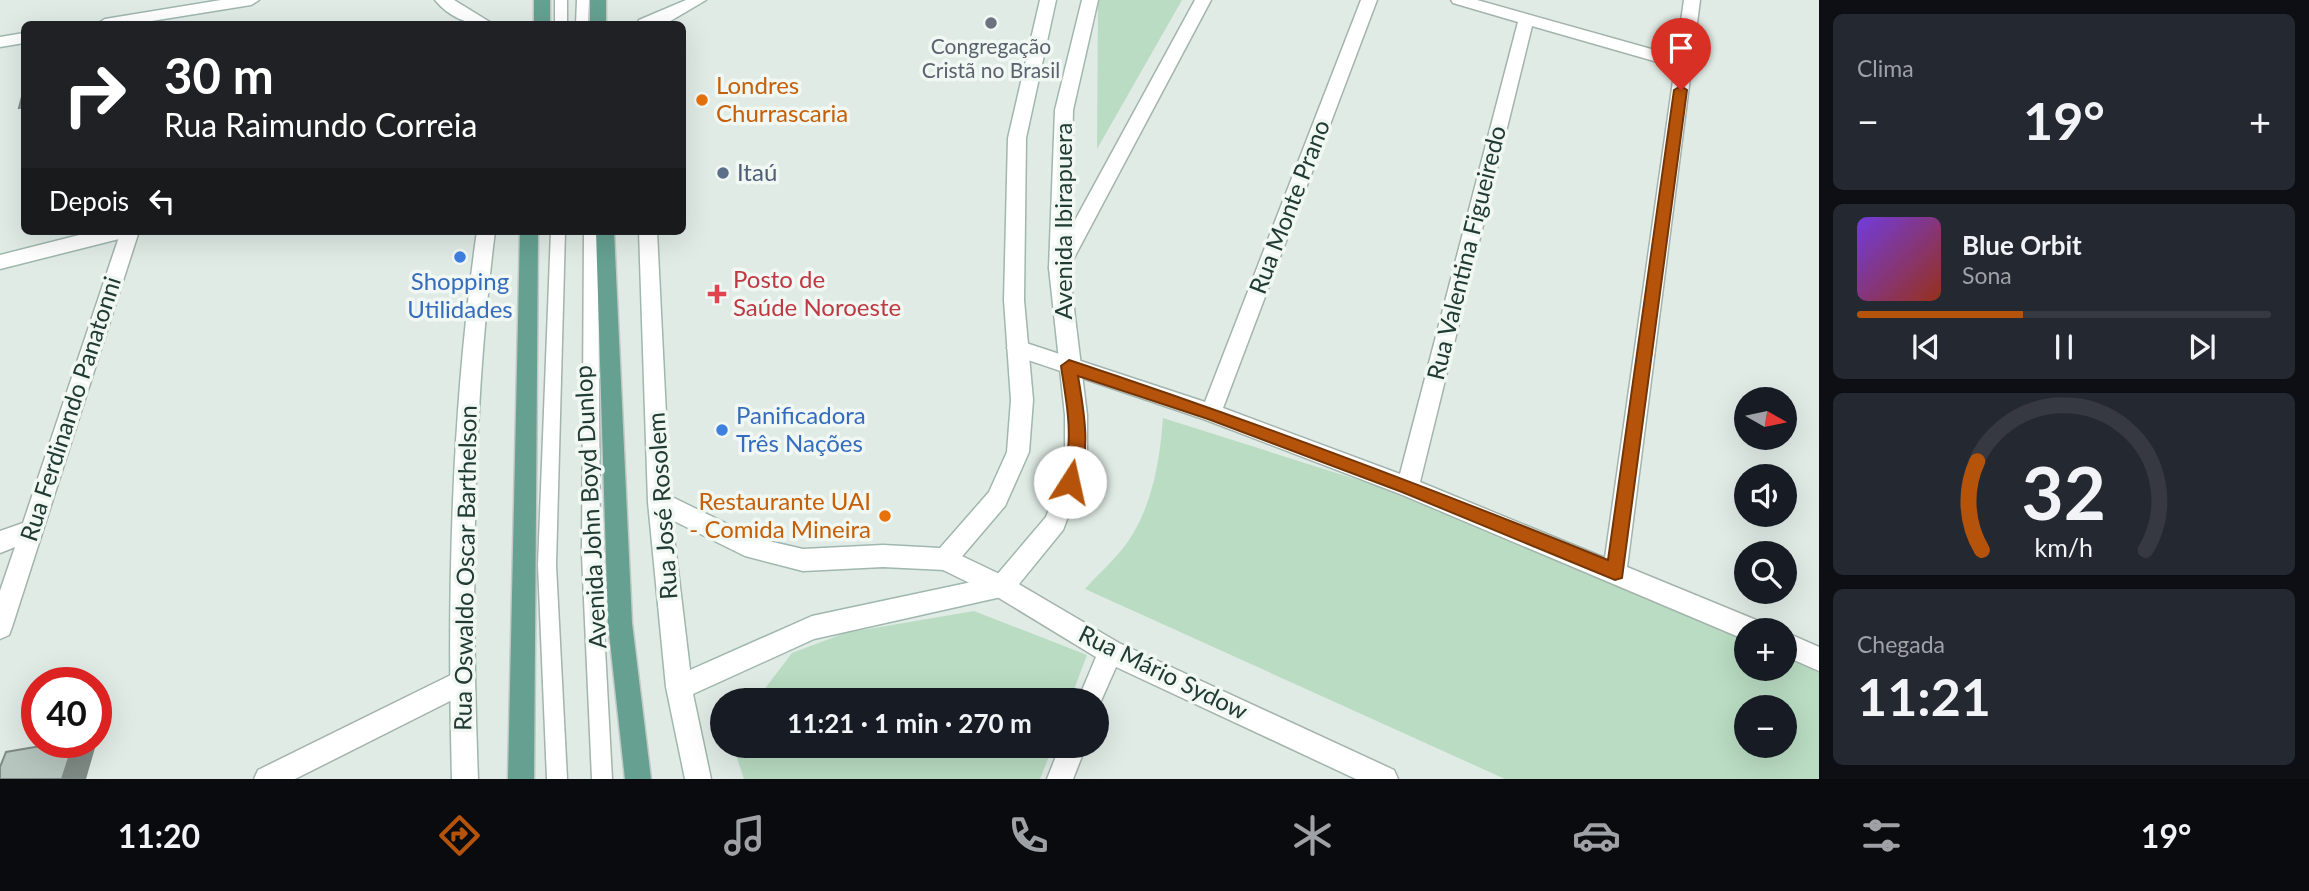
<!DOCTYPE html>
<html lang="pt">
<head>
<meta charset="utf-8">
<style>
  :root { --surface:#171b24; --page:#242831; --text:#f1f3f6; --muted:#9ea1a6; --line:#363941; --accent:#b45309 }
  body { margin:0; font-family:Lato,sans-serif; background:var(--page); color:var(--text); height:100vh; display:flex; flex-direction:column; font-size:26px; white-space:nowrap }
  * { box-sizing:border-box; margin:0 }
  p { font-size:23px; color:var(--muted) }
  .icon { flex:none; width:38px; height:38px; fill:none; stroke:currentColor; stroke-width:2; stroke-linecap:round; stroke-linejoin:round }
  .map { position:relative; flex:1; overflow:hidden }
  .details { display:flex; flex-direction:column; gap:14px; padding:14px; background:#0d0f14; width:490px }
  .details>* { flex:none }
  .hud { position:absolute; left:21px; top:21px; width:665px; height:214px; border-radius:10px; box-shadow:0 7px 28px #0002; background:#202124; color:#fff; overflow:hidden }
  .needle { width:46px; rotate:99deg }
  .buttons { position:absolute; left:1734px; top:387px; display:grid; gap:14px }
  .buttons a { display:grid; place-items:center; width:63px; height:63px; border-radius:50%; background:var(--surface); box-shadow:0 7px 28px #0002; font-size:35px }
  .speed { position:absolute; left:21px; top:667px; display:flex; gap:14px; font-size:35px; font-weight:700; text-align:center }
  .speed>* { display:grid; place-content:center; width:91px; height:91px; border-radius:50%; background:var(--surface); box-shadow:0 7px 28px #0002; line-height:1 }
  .speed .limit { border:10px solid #d22; background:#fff; color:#111 }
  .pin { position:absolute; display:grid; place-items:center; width:60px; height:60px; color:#fff; margin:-72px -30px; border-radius:50% 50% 50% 0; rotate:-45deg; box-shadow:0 0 7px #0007 }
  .pin .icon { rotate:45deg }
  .me { position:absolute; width:77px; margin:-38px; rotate:10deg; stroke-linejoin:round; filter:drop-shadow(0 0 5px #0008) }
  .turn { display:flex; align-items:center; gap:24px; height:147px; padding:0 28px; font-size:32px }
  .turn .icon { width:91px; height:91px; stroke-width:2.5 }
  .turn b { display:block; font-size:49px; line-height:60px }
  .then { display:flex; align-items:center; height:66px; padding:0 28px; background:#0003; gap:14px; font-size:26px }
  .big { font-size:52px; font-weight:700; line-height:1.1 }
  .details .card { flex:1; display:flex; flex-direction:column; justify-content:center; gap:10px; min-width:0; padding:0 24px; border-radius:10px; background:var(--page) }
  .details .dial { align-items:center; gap:0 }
  .dial svg { height:182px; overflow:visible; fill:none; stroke:var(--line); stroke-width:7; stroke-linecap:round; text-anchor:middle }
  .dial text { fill:var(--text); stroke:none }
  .song { display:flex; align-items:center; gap:21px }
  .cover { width:84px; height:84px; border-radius:10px; background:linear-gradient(135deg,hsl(260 70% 55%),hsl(10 70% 35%)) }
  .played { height:7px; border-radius:4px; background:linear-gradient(90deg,var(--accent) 40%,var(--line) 40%) }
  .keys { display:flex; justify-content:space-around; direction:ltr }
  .heat { display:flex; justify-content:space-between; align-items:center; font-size:38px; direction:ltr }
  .trip { position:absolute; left:710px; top:688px; width:399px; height:70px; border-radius:35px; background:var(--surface); box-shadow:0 7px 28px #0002; font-weight:700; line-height:70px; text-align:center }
  .tab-bar { display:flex; height:112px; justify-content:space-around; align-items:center; background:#090b0e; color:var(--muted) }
  .tab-bar .icon { width:49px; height:49px }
  .tab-bar .on { color:var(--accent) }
  .tab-bar b { font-size:32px; color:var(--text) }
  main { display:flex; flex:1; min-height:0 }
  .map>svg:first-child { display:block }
</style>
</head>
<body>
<main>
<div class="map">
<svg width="1819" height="779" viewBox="0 0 1819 779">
  <rect width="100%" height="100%" fill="#e0ebe6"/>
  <g fill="#b9dcc2" fill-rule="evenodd">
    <polygon points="1099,0 1182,0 1097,149 1098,4"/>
    <path d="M 1163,418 L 1371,484 L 1746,636 L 1746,668 L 1785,668 L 1785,651 L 1819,665 L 1819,779 L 1505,779 L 1085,589 C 1099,573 1118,557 1129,540 C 1153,504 1160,459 1163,418 ZM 1746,707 L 1785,707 L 1785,746 L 1746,746 Z"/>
    <polygon points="974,611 1087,655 1070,700 756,700 792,653 845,633"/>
    <polygon points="733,746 1053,746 1040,779 744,779"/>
  </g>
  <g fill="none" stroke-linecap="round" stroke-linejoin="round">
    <defs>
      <g id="lane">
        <rect x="555" y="0" width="12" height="24"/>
        <polygon points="577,0 589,0 588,24 576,24"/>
        <polygon points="551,231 565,231 556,565 567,779 547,779 538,565"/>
        <polygon points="584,231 598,231 600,555 612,779 592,779 582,555"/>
      </g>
      <g id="street">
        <polygon points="1195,0 1211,0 1066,273 1059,275 1052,273 1049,268"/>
        <path d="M 1361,0 L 1377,0 L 1223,408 L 1400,474 L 1518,22 L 1453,3 L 1451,0 L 1477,0 L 1676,56 L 1684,0 L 1700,0 L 1627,567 L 1761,622 L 1764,630 L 1746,630 L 1746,640 L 1400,494 L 1206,420 L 1010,354 L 1007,348 L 1010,342 L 1017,340 L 1205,402 ZM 1532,26 L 1675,67 L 1605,558 L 1420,482 Z"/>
        <polygon points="121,231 139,231 12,627 9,635 0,639 0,591 15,547 0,553 0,531 23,523"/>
        <polygon points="945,548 1010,579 1119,643 1394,770 1398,779 1356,779 1116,667 1097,710 1097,700 1078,700 1096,657 994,595 937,567 933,559 937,551"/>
        <polygon points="1785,632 1819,647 1819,671 1785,656"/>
        <polygon points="461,670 470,673 473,682 470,691 295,779 254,779 258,770"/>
        <polygon points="1060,746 1086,746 1073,779 1047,779"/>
      </g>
      <g id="secondary">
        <polygon points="221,0 259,0 251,5 133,24 97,24 105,19"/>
        <path d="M 435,0 L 454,0 L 493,24 C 470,26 450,18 435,0 Z"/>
        <polygon points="686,0 706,0 667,23 637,24 639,20"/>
        <polygon points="1040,0 1056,0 1026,138 1024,300 1033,400 1029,452 1005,506 953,567 945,570 883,567 803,571 745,556 672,520 690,670 812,616 995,577 1046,517 1059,482 1065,449 1065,415 1049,268 1055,110 1082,0 1098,0 1073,110 1069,268 1087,415 1087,449 1081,482 1063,530 1010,595 814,639 693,694 711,779 685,779 666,687 648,502 639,231 657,231 670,496 756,538 803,549 883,545 940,548 989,492 1007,452 1011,400 1004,300 1008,138"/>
        <polygon points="24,33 24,43 0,47 0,37"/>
        <polygon points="95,231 132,231 130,236 123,238 0,269 0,255"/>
        <path d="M 477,231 L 495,231 C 472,414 471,595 478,779 L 452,779 C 447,595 451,413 477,231 Z"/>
      </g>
      <g id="primary">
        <rect x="534" y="0" width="16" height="24"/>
        <rect x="590" y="0" width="16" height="24"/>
        <polygon points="520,231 538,231 534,779 508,779"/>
        <polygon points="596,231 614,231 632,623 651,779 625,779 608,623"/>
      </g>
    </defs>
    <use href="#lane" stroke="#a3b3ad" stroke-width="3"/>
    <use href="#street" stroke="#a3b3ad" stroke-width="3"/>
    <use href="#secondary" stroke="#9fb7ae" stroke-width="3"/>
    <use href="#primary" stroke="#c1c8c6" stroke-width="3"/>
    <use href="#lane" fill="#fff" fill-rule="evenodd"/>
    <use href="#street" fill="#fff" fill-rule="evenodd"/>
    <use href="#secondary" fill="#fff" fill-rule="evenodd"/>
    <use href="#primary" fill="#65a091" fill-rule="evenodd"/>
  </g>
  <polygon fill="#7f8b86" points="74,742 79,742 95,748 86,779 62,779"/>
  <g fill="#b6c6bf" stroke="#7f8b86" stroke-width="2">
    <polygon points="24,89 24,107 19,108"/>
    <polygon points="64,742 74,742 62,779 0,779 0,767 6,752"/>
  </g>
  <path fill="#b45309" stroke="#753606" stroke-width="2" d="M 1681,86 L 1687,90 L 1622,578 L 1615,580 L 1402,492 L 1208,419 L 1078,376 C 1084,411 1092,454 1076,487 L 1070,490 L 1064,487 C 1059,476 1067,461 1068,450 C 1071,422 1065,394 1061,366 L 1069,360 C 1251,420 1430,488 1608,560 L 1674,90 Z"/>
  <circle fill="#6b7280" stroke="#f1f8f4" stroke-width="2.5" cx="991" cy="23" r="7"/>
  <g fill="#e8710a" stroke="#f1f8f4" stroke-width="2.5">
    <circle cx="702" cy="100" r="7"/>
    <circle cx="885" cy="516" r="7"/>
  </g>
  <circle fill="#5c6f8a" stroke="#f1f8f4" stroke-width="2.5" cx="723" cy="173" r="7"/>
  <g fill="#3f7fe0" stroke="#f1f8f4" stroke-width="2.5">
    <circle cx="460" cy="257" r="7"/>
    <circle cx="722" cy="430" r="7"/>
  </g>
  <path fill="#e0444e" stroke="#f1f8f4" stroke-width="2.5" d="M713.5 283.5h7v7h7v7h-7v7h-7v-7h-7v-7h7z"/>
  <g text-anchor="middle" stroke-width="7" stroke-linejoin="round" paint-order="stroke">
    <g font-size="21" fill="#5b616d" stroke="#f1f8f4">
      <text x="991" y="54">Congregação<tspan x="991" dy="24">Cristã no Brasil</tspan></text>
    </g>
    <g font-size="24" fill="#c56008" stroke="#f1f8f4" text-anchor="start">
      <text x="716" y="94">Londres<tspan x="716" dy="28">Churrascaria</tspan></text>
      <text x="871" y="510" text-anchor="end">Restaurante UAI<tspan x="871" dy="28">- Comida Mineira</tspan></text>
    </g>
    <g font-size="24" fill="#4e5e75" stroke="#f1f8f4" text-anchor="start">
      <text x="737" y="181">Itaú</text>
    </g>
    <g font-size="24" fill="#213b34" stroke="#f1f8f4">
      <text transform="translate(1290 207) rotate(-69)" y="8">Rua Monte Prano</text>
      <text transform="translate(1064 221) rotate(-90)" y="8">Avenida Ibirapuera</text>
      <text transform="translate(1467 253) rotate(-76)" y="8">Rua Valentina Figueiredo</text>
      <text transform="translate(71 409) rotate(-72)" y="8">Rua Ferdinando Panatonni</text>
      <text transform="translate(663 506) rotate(-94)" y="8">Rua José Rosolem</text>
      <text transform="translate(591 507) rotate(-93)" y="8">Avenida John Boyd Dunlop</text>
      <text transform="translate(466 568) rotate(-89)" y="8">Rua Oswaldo Oscar Barthelson</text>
      <text transform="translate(1163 673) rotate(26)" y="8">Rua Mário Sydow</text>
    </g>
    <g font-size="24" fill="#be3a42" stroke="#f1f8f4" text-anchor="start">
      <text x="733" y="288">Posto de<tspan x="733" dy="28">Saúde Noroeste</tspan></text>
    </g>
    <g font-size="24" fill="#366cbe" stroke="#f1f8f4">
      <text x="460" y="290">Shopping<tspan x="460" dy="28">Utilidades</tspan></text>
      <text x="736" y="424" text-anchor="start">Panificadora<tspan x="736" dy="28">Três Nações</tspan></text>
    </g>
  </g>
</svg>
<div class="buttons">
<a><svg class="needle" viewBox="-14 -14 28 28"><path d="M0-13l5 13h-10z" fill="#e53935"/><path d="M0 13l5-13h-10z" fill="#9ea1a6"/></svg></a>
<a><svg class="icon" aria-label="sound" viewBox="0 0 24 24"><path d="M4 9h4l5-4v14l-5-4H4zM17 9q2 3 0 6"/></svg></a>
<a><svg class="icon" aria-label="search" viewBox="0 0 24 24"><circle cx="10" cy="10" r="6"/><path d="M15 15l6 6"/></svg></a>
<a>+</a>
<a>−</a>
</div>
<div class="speed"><div class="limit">40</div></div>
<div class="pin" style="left:1681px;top:90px;background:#d93025"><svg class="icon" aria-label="arrive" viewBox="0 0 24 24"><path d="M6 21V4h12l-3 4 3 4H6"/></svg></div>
<svg class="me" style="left:1070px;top:482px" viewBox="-20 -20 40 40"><circle r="19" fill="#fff"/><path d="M0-13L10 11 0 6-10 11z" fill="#b45309"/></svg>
<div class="trip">11:21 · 1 min · 270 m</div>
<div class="hud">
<div class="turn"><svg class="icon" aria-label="right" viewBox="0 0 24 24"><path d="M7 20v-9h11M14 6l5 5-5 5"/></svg><div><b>30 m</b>Rua Raimundo Correia</div></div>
<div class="then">Depois<svg class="icon" aria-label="left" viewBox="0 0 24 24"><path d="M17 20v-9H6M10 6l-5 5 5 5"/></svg></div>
</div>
</div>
<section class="details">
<div class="card"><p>Clima</p>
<div class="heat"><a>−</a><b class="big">19°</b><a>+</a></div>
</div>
<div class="card">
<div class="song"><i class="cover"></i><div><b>Blue Orbit</b><p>Sona</p></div></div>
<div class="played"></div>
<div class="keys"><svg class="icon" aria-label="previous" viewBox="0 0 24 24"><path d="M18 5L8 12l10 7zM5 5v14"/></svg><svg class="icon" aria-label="pause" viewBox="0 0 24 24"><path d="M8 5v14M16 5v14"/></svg><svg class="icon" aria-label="next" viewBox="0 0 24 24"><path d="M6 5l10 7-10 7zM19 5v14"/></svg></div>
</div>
<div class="card dial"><svg viewBox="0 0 100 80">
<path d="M14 69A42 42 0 1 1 86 69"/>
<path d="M14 69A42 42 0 0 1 12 30" stroke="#b45309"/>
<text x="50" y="56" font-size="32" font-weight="700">32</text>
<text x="50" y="72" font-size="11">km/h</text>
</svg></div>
<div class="card"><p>Chegada</p><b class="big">11:21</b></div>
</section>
</main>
<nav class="tab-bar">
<b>11:20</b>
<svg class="icon on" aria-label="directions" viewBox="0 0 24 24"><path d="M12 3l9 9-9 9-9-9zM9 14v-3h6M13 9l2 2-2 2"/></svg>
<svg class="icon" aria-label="music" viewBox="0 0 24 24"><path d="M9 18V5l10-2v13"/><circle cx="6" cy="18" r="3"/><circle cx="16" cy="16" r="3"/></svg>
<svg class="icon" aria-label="phone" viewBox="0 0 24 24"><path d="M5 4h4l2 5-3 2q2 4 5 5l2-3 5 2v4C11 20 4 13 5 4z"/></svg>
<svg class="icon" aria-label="climate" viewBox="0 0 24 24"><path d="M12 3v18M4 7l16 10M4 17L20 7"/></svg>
<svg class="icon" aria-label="car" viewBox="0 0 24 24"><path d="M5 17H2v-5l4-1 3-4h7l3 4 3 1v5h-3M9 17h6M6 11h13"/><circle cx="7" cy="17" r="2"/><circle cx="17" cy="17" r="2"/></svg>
<svg class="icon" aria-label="filters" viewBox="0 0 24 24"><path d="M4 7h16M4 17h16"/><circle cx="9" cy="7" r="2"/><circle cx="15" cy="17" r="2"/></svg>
<b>19°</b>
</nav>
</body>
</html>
